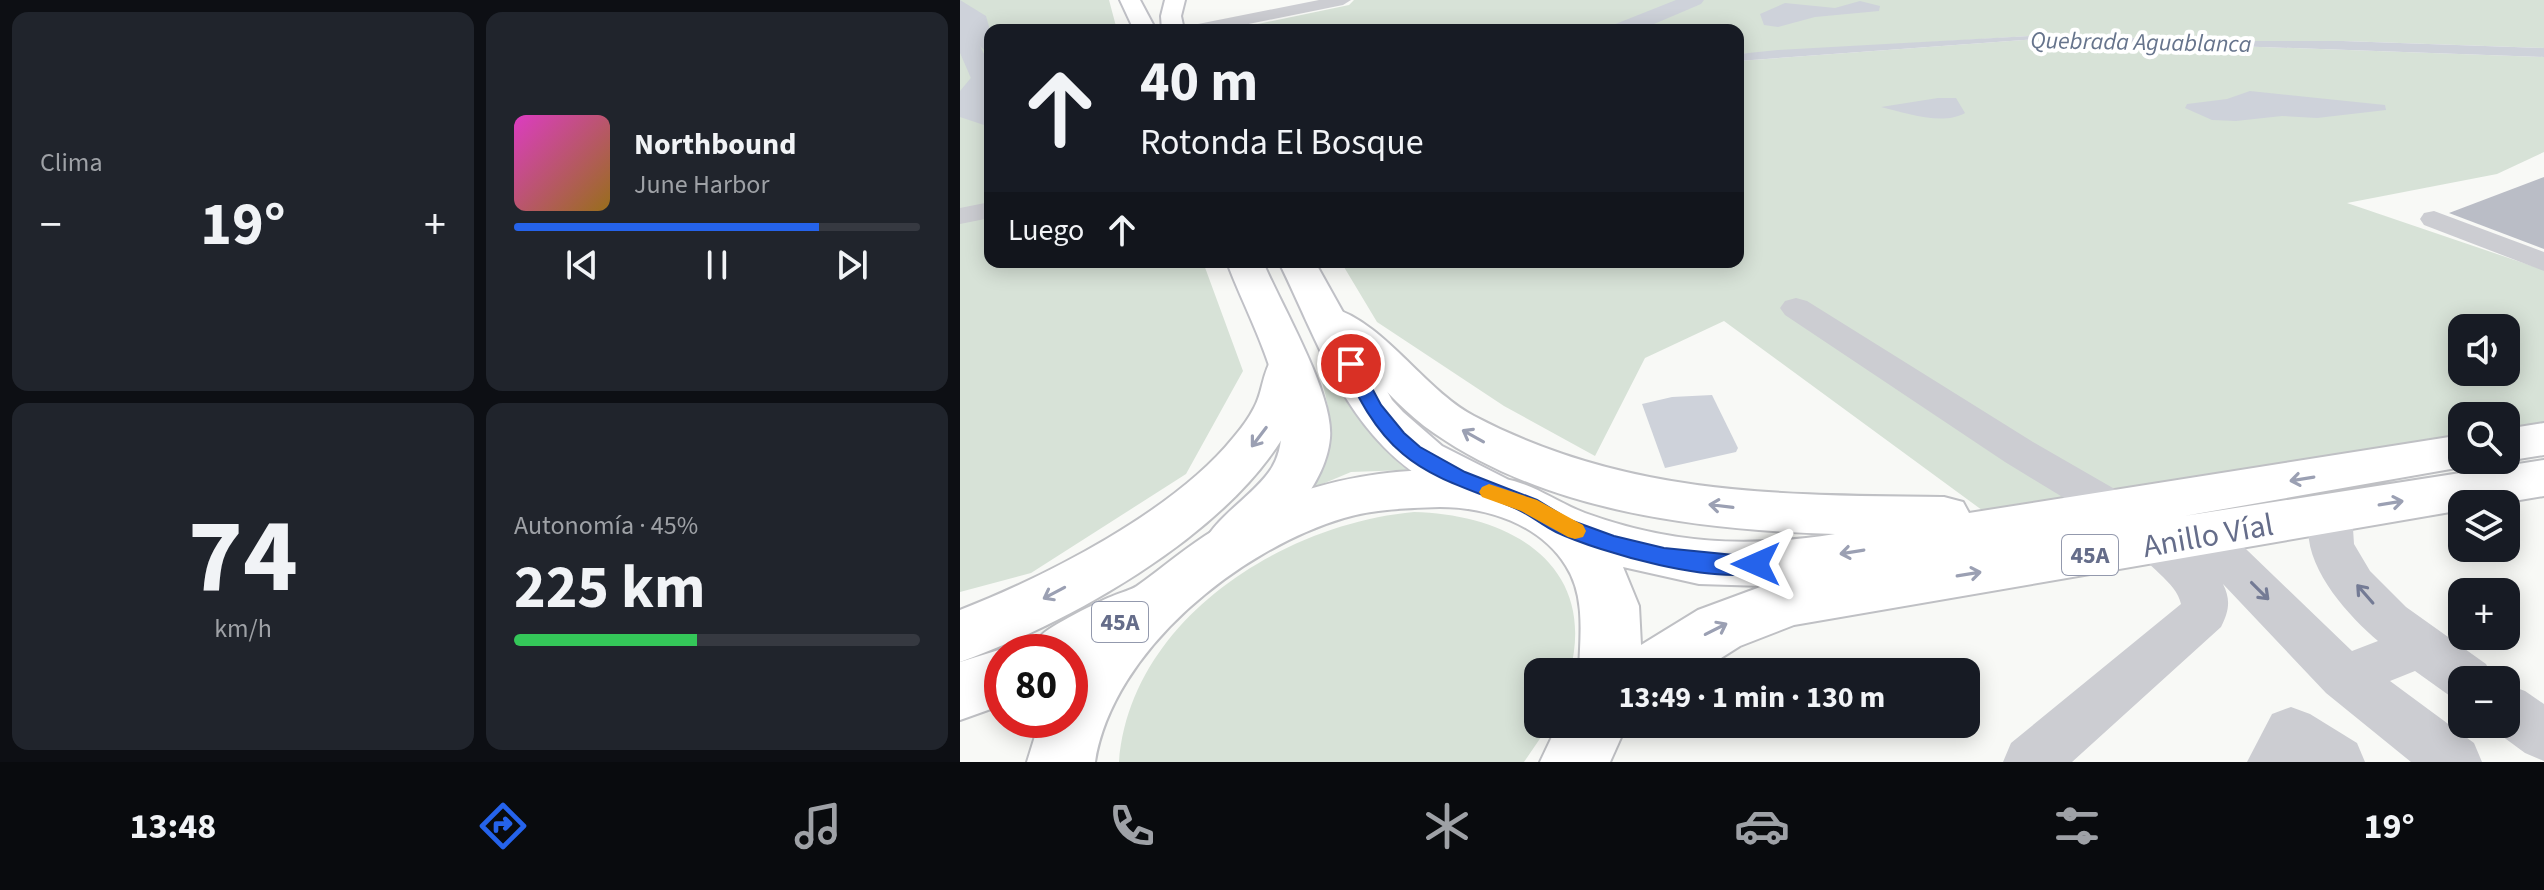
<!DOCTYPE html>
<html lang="es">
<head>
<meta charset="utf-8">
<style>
  :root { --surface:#171b24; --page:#20242c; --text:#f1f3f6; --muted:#9ea1a6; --line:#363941; --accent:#2563eb }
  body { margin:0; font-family:"Source Sans 3",sans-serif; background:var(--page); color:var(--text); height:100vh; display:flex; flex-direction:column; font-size:30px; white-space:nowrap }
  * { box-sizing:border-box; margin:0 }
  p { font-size:26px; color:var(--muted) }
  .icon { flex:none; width:44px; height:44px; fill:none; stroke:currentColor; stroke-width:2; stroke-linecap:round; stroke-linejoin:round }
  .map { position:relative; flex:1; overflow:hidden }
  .sheet { display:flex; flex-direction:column; gap:12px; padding:12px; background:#0d0f14; width:960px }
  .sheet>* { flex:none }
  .guide { position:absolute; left:24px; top:24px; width:760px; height:244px; border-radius:16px; box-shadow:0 4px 20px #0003; background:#171b24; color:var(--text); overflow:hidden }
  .fabs { position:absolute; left:1488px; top:314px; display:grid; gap:16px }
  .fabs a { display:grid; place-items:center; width:72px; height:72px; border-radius:16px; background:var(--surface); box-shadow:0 4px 20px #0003; font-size:40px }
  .speed { position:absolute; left:24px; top:634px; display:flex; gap:16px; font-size:40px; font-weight:700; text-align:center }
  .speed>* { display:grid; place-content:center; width:104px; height:104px; border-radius:50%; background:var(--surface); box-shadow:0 4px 20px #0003; line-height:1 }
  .speed .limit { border:12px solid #d22; background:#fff; color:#111 }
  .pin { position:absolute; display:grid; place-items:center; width:68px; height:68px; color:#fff; margin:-34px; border:4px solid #fff; border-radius:50%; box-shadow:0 2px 8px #0007 }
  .me { position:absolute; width:88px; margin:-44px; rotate:270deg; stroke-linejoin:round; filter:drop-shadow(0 0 6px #0008) }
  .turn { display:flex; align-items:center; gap:28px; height:168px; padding:0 24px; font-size:36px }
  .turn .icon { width:104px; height:104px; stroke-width:2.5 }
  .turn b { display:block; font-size:56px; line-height:68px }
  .then { display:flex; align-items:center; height:76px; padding:0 24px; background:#0003; gap:16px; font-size:30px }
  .big { font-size:60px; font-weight:700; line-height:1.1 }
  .sheet .tile { flex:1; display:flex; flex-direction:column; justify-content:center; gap:12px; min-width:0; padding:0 28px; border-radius:16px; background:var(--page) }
  .sheet .dial { align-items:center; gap:0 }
  .dial b { font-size:104px; line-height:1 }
  .song { display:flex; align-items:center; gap:24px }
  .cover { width:96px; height:96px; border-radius:12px; background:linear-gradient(135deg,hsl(310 70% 55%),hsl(40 70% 35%)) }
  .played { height:8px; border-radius:4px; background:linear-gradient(90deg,var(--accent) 75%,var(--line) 75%) }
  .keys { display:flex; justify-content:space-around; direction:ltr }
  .heat { display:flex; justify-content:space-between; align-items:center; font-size:44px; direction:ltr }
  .charge { height:12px; border-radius:6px; background:linear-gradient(90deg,#34c759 45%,var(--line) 0) }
  .sheet .tiles { flex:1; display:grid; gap:12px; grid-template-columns:repeat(2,1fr) }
  .trip { position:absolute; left:564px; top:658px; width:456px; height:80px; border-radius:16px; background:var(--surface); box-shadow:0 4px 20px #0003; font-weight:700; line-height:80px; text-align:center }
  .dock { display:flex; height:128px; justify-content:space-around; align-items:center; background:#090b0e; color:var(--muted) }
  .dock .icon { width:56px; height:56px }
  .dock .selected { color:var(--accent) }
  .dock b { font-size:36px; color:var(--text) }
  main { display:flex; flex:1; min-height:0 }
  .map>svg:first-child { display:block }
</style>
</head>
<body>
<main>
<section class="sheet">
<div class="tiles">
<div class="tile"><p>Clima</p>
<div class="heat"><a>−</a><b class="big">19°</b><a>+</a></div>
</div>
<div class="tile">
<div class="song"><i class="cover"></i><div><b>Northbound</b><p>June Harbor</p></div></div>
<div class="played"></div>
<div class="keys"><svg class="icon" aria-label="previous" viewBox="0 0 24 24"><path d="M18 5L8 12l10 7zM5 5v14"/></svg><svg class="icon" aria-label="pause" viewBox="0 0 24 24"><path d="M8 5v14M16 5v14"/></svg><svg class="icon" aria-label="next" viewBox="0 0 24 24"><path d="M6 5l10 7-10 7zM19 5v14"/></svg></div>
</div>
<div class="tile dial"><b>74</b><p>km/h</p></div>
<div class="tile"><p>Autonomía · 45%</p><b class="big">225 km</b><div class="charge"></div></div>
</div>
</section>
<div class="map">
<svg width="1584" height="762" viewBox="0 0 1584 762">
  <rect width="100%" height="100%" fill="#f8f9f6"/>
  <g fill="#d7e2d7" fill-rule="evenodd">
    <polygon points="0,0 149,0 157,30 30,30 30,262 243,262 283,371 226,474 71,573 0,592"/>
    <polygon points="394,0 724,0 657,30 269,30 389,5"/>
    <polygon points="742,0 1584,0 1584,48 1383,41 1228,41 1104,34 778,54 778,30 665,30"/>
    <path d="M 1077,39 L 1584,57 L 1584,152 L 1537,174 L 1387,203 L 1584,270 L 1584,443 L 1546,449 L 1546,416 L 1502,416 L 1502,457 L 1056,535 L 764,321 L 685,358 L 635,456 L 544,406 L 417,322 L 381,262 L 778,262 L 778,61 ZM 1502,328 L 1546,328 L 1546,372 L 1502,372 Z"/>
    <path d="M 360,374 L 378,380 C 393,417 417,444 447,470 L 391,472 L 329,498 C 378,455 376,433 360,374 Z"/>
    <path d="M 454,512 C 548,514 638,563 610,672 L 578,672 L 578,724 L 590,724 L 564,762 L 159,762 C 170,619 323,524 454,512 Z"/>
  </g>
  <g fill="#ced2da">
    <polygon points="0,0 26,16 30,30 30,127 0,117 0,91 30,55 13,40 0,34"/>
    <polygon points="900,1 920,6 919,11 855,17 818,27 804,25 800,14 825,3 875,8"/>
    <polygon points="1104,34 1228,41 1383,41 1584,48 1584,57 1077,39 778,61 778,54 818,50"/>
    <polygon points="1290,91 1425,105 1426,110 1357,118 1322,116 1276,121 1252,120 1225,108 1227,104 1267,99"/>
    <path d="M 978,98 L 996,98 L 1005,113 C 982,126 946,113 921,107 Z"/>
    <polygon points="752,395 778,448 776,452 705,468 682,404 712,397"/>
  </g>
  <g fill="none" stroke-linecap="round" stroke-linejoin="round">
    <g fill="#ced2da" fill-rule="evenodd">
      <polygon points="716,0 744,0 741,4 680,30 650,30 653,25"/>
      <polygon points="0,21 11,28 30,66 30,100 21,98 17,92 0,53"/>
    </g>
  </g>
  <polygon fill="#babdc6" points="1584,177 1584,249 1489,213"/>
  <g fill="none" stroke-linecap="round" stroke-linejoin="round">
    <defs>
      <g id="major">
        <polygon points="160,0 180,0 196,30 174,30"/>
        <polygon points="205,0 225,0 221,16 224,30 202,30 201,16"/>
        <path d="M 267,262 L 303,262 C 321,305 374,394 370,438 C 367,473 341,507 317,532 C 295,555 284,569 251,559 L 243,544 C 258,515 290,498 309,472 C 348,419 286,316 267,262 Z"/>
        <path d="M 319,262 L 355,262 L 432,400 L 443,412 L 482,446 L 547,479 L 555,492 L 547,505 C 520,513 508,504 484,491 C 389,442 363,352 319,262 Z"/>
      </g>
      <g id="highway">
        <path d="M 369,307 C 424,321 463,389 514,416 C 666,496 817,495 984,497 L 1003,502 L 1009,513 L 1502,435 L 1502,460 L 1521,460 L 1519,464 L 1224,516 L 1584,460 L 1584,496 L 1536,504 L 1502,504 L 1502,510 L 834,625 L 780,646 L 739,672 L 619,672 C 620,637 626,597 606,566 C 580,524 527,507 480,507 C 448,508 415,509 384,518 C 280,549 153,650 135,762 L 67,762 L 80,720 L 110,720 L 110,652 L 73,652 C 76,647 78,640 81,636 C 87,627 142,600 155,595 C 162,592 171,590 177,586 C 204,567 227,546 256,529 C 343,480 455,455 554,481 C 579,488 601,504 625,513 C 711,544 786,548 875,534 C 740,530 588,512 474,433 C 447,415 426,390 403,367 C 386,351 362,338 349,319 L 355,311 ZM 663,567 L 739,584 L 803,586 L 738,610 L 681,645 L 679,606 Z"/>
        <path d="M 328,353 L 343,357 L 350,366 C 347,379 345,395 341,408 C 337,419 328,429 322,439 C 259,539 109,623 0,662 L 0,610 C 87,576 214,511 273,438 C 280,430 289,418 294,408 C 303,392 302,373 313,357 Z"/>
        <polygon points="1584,423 1584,455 1546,461 1542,460 1546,460 1546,429"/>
        <polygon points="42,649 50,652 42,652 42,705 0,720 0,662"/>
        <polygon points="598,724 667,724 650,762 580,762"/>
      </g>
    </defs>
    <use href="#major" stroke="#c0c1c7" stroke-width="4"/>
    <use href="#highway" stroke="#bfc0c4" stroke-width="4"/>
    <g fill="#cccdd2" fill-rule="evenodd">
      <polygon points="359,0 391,0 383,5 259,30 224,30 233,25"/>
      <polygon points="30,202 30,218 0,224 0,208"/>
      <polygon points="1474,211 1584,252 1584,271 1464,225 1460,219 1464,213"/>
      <polygon points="836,298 847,301 1073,442 1172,499 1178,510 1172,521 1157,526 1142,521 1045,462 825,315 820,308 825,301"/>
      <path d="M 1371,497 L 1386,502 L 1392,513 L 1394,544 L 1410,571 L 1446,607 L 1526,664 L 1534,680 L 1502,680 L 1502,701 L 1490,696 L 1455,671 L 1430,681 L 1514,743 L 1522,762 L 1451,762 L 1366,693 L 1263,584 C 1271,600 1269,611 1261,627 L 1112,762 L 1043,762 L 1051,743 L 1221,604 C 1217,582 1184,565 1173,544 L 1179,532 C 1202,525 1212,533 1228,548 L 1222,536 L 1228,524 L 1244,519 L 1260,524 L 1392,651 L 1418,641 C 1383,611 1328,550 1356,502 Z"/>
      <polygon points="1546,684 1565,691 1584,704 1584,761 1565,753 1527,725 1546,724"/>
      <polygon points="1331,707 1350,714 1397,743 1405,762 1287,762 1312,714"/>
    </g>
    <use href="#major" fill="#fff" fill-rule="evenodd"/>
    <use href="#highway" fill="#fff" fill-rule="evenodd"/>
  </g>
  <defs><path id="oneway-shaft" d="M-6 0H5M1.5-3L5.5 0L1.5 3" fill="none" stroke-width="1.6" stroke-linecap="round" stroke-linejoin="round" transform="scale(2)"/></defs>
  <g stroke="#9ba0b3">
    <use href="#oneway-shaft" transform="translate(513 436) rotate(-151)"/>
    <use href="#oneway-shaft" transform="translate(299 437) rotate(127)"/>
    <use href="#oneway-shaft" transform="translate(1342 479) rotate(171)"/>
    <use href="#oneway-shaft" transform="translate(1431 503) rotate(-9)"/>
    <use href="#oneway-shaft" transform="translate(761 506) rotate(-173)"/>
    <use href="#oneway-shaft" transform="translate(892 552) rotate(171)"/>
    <use href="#oneway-shaft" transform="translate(1009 574) rotate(-9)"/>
    <use href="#oneway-shaft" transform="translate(94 593) rotate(152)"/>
    <use href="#oneway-shaft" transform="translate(756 629) rotate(-27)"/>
  </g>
  <g stroke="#747b95">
    <use href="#oneway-shaft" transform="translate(1300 591) rotate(45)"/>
    <use href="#oneway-shaft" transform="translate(1405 594) rotate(-131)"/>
  </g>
  <path fill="#2563eb" stroke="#184099" stroke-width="2" d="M 391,358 L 397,360 L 421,405 L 444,433 L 460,447 L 505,472 L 577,500 L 610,520 L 654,536 L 704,548 L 804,558 L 807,564 L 804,571 C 757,586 641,553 596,532 C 583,526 572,516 559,510 C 521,492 476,482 443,454 C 414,430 398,397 382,364 Z"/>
  <polygon fill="#f59e0b" points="529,484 577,500 623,525 626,531 623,537 615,539 608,537 561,511 522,497 519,492 522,487"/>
  <g text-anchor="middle" stroke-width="8" stroke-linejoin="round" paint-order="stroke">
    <g font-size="24" font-style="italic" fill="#66748c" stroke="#fff">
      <text transform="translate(1181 42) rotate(1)" y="8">Quebrada Aguablanca</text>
    </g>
    <g fill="#fff" stroke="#9399ad" stroke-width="2">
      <rect x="1102" y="535" width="56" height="40" rx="6"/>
      <rect x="132" y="602" width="56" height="40" rx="6"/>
    </g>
    <g font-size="24" font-weight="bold" fill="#656d8a">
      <text x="1130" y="563">45A</text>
      <text x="160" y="630">45A</text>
    </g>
    <g font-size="32" fill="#656d8a" stroke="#fff">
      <text transform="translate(1248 535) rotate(-10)" y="11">Anillo Víal</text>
    </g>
  </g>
</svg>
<div class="fabs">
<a><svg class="icon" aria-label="sound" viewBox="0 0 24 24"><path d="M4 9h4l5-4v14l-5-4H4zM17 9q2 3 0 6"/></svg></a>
<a><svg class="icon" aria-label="search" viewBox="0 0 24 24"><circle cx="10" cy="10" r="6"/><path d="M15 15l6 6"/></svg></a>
<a><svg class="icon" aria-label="layers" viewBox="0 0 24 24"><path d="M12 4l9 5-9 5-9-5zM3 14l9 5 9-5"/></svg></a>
<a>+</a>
<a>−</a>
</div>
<div class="speed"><div class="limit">80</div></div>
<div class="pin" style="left:391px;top:364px;background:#d93025"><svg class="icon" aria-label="arrive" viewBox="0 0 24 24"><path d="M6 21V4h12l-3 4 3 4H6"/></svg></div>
<svg class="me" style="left:796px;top:564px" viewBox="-20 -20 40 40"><path d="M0-17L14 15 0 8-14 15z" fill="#2563eb" stroke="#fff" stroke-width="4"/></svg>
<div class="trip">13:49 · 1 min · 130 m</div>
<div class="guide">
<div class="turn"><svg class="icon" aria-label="ahead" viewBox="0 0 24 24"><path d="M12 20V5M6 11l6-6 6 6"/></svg><div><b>40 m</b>Rotonda El Bosque</div></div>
<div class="then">Luego<svg class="icon" aria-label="ahead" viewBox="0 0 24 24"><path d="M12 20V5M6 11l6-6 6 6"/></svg></div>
</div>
</div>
</main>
<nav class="dock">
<b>13:48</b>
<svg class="icon selected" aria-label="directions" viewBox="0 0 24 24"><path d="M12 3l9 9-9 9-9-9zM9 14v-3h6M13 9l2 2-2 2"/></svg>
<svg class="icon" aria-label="music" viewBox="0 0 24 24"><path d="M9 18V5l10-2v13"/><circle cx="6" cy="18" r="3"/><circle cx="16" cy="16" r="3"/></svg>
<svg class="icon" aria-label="phone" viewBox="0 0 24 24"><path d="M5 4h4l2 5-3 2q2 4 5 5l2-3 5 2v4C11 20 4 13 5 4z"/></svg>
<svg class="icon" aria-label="climate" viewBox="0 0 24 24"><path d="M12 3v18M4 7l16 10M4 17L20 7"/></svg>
<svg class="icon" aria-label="car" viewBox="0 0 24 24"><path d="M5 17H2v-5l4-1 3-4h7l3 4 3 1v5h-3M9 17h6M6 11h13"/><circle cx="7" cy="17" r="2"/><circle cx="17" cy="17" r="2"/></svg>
<svg class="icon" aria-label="filters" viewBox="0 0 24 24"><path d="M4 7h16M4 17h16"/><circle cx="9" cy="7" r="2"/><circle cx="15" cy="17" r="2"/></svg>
<b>19°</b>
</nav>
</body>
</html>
